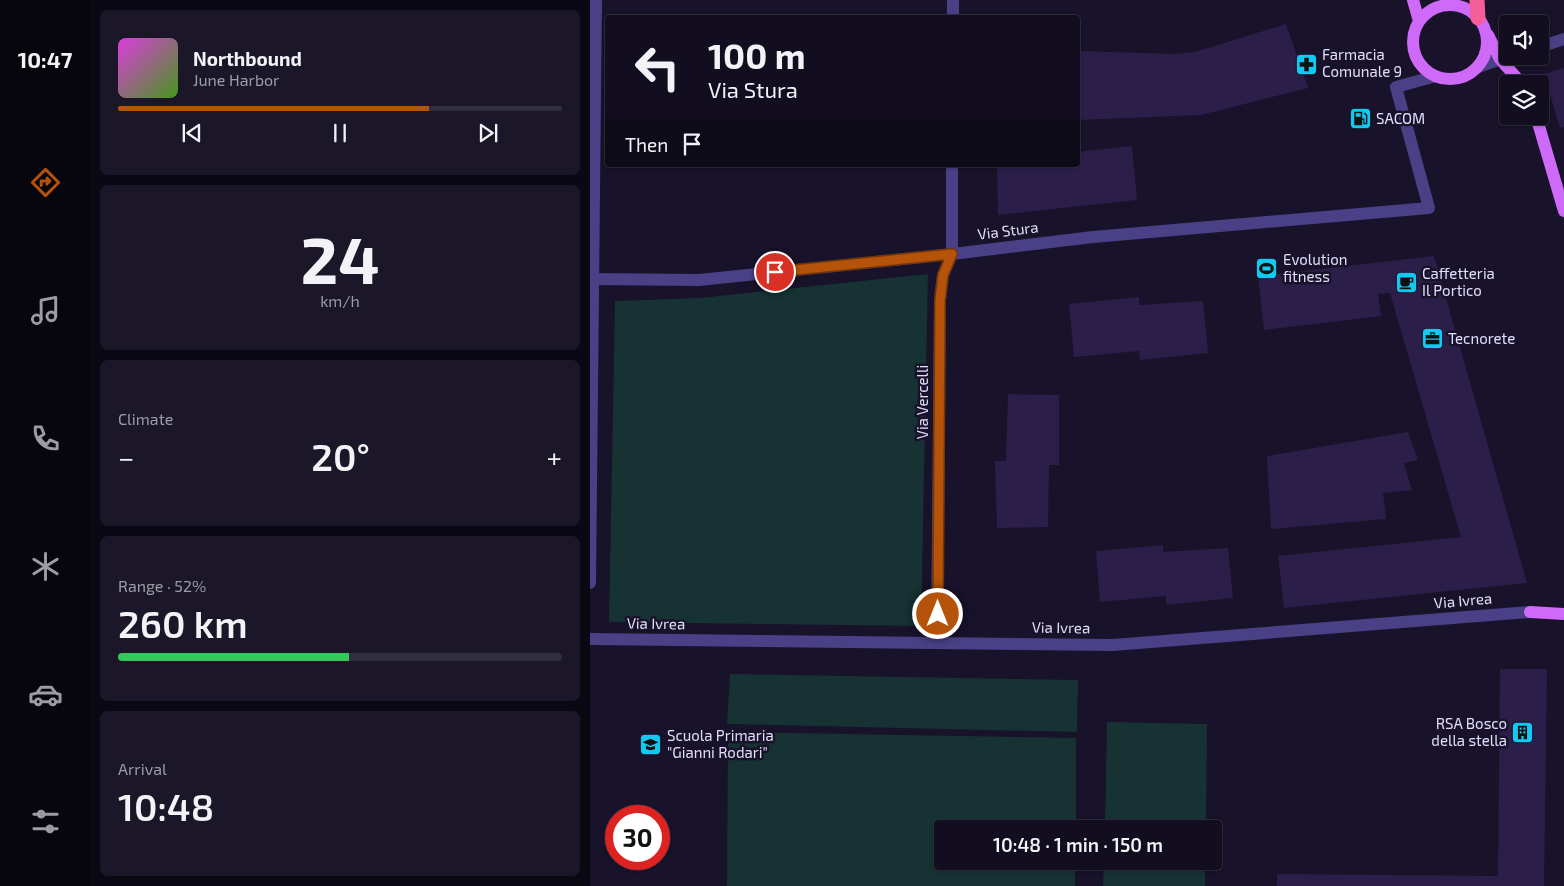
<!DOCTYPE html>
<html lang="en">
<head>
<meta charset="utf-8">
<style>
  :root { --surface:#120e20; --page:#1b1729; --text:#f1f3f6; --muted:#9c9ca5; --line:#312e3e; --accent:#b45309 }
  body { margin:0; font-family:"Exo 2",sans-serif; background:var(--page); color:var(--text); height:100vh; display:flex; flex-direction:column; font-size:19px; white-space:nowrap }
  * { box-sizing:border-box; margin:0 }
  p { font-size:16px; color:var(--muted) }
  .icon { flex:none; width:28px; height:28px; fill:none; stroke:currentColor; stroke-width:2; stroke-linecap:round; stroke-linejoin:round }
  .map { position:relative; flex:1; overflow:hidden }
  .details { display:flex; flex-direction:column; gap:10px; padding:10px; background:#0a0812; width:500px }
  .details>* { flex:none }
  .hud { position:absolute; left:15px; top:15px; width:475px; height:152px; border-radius:5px; box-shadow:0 1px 4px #0004,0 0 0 1px var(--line); background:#120e20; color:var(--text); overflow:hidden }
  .controls { position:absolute; left:909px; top:15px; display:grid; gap:10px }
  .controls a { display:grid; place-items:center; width:50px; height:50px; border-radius:5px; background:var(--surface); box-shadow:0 1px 4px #0004,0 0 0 1px var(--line); font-size:25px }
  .speed { position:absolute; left:15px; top:805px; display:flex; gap:10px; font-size:25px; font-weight:700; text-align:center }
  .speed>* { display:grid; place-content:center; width:65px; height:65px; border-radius:50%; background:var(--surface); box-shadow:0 1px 4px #0004,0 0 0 1px var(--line); line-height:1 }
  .speed .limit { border:8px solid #d22; background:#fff; color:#111 }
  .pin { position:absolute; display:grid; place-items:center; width:42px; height:42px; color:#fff; margin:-21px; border:2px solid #fff; border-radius:50%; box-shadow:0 1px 5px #0007 }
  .me { position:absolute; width:55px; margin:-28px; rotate:0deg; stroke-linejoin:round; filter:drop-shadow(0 0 4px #0008) }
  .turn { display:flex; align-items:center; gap:18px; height:105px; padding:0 20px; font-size:22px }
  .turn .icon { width:65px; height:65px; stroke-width:2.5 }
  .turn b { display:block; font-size:35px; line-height:42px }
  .then { display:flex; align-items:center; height:48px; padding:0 20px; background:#0003; gap:10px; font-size:19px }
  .big { font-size:38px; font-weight:600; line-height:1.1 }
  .details .widget { flex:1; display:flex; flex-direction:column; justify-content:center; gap:8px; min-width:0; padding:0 18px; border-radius:8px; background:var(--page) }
  .details .dial { align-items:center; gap:0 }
  .dial b { font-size:65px; line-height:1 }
  .song { display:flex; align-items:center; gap:15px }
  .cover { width:60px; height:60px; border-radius:8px; background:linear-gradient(135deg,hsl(300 70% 55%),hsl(100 70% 35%)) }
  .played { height:5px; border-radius:2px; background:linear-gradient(90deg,var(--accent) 70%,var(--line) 70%) }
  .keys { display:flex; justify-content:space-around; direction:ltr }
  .heat { display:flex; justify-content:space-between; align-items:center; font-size:28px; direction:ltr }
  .charge { height:8px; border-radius:4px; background:linear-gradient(90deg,#34c759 52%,var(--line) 0) }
  .trip { position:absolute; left:344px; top:820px; width:288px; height:50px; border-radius:5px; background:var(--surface); box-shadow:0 1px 4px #0004,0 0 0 1px var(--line); font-weight:600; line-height:50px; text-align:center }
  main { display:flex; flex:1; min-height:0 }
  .tabs { display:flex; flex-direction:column; width:90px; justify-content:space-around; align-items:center; background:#07060d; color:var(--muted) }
  .tabs .icon { width:35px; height:35px }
  .tabs .selected { color:var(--accent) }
  .tabs b { font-size:22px; color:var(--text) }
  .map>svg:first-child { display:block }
</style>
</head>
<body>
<main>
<nav class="tabs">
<b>10:47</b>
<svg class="icon selected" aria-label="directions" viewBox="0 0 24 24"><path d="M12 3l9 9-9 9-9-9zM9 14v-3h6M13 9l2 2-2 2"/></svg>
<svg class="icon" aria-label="music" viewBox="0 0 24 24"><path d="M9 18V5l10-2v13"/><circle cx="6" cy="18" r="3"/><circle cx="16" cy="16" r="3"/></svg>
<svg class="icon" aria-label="phone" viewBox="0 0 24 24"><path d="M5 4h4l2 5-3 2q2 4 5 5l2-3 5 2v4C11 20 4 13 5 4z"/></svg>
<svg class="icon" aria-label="climate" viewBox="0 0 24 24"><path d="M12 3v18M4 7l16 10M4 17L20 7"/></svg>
<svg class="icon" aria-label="car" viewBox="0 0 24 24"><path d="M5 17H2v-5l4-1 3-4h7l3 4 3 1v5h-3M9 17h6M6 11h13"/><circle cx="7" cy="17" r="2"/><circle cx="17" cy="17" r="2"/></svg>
<svg class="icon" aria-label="filters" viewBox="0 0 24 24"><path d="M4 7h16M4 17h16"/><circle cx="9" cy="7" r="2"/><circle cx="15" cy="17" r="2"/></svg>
</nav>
<section class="details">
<div class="widget">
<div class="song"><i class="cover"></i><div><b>Northbound</b><p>June Harbor</p></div></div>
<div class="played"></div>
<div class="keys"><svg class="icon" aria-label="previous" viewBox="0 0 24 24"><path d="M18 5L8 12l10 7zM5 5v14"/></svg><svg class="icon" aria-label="pause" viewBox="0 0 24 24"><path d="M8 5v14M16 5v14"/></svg><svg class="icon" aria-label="next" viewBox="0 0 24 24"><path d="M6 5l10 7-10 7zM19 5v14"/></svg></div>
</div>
<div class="widget dial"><b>24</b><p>km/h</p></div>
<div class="widget"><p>Climate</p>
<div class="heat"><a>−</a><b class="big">20°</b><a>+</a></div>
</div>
<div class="widget"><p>Range · 52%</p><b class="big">260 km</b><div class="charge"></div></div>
<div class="widget"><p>Arrival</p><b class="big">10:48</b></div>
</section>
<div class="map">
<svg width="974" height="886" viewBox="0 0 974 886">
  <rect width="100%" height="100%" fill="#18122a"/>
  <g fill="#163233">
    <polygon points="338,274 331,626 19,622 25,301 110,298"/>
    <polygon points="140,674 488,680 487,732 137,724"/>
    <polygon points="517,722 617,724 616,829 515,829"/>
    <polygon points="138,732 486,738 486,829 352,829 352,861 485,861 485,886 137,886"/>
    <polygon points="514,861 615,861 615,886 513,886"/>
  </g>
  <g fill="#2b1f49">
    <polygon points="696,24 718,88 611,115 488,120 488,51 585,54 605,52"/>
    <polygon points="974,68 974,127 970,128 954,74"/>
    <polygon points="542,146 547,200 408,215 407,165 488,165 488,152"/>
    <polygon points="844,256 937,583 694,608 688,556 871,537 800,293 788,294 791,316 674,330 668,276"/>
    <polygon points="549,297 549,305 613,301 618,353 550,360 549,351 484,357 479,304"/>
    <polygon points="418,394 469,395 469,465 459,465 458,527 407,528 405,461 416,461"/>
    <polygon points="818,432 828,460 814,463 822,490 793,493 796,519 681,529 677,456"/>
    <polygon points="573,545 573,552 638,548 643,598 576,605 576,596 510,602 506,551"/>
    <polygon points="910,669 957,669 954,886 687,886 687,874 908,876"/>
  </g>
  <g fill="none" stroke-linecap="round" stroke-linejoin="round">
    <g stroke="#494086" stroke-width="12">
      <polyline points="363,18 363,0"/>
      <polyline points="950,47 974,39"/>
      <polyline points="888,67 919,56"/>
      <polyline points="0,279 109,280 362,254 503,237 839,208 806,87 846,76"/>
      <polyline points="0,583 6,0"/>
      <polyline points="0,639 523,645 940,612"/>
      <polyline points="347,642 350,300 353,275 362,254 362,165"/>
    </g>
    <g stroke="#ce6af7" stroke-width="12">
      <polyline points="823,0 829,21"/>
      <circle cx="860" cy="42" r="37"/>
      <polyline points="898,35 910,59 932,84"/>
      <polyline points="946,116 974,211"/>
      <polyline points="940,612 974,614"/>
    </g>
    <polyline stroke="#f65e9a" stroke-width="15" points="887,0 888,18"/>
  </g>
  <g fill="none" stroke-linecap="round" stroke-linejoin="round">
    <defs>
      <polyline id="route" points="185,272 362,254 353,275 350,300 348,614"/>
    </defs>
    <use href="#route" stroke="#753606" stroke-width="12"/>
    <use href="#route" stroke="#b45309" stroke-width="9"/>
  </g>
  <defs>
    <symbol id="pharmacy-square" viewBox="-11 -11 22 22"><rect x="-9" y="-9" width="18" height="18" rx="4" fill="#13c9f2" stroke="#18122a"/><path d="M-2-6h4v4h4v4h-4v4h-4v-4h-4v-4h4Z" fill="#111"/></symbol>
    <symbol id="fuel-square" viewBox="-11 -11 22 22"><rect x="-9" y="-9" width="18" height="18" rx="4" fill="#13c9f2" stroke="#18122a"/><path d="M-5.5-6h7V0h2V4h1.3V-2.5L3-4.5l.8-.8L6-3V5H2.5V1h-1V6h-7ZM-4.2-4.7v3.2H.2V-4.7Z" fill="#111"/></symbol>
    <symbol id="stadium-square" viewBox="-11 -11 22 22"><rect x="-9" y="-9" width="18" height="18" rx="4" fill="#13c9f2" stroke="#18122a"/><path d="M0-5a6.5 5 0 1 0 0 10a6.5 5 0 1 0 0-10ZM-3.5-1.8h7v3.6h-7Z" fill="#111"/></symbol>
    <symbol id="cafe-square" viewBox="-11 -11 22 22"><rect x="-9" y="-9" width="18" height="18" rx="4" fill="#13c9f2" stroke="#18122a"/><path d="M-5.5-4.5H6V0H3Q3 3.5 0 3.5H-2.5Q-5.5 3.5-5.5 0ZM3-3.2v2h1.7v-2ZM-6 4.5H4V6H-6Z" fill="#111"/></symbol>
    <symbol id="office-square" viewBox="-11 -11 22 22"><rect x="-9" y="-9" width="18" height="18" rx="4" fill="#13c9f2" stroke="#18122a"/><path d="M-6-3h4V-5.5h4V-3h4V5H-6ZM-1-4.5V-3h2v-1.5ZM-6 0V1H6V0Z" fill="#111"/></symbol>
    <symbol id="building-square" viewBox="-11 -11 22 22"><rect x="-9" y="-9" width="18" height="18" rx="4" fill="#13c9f2" stroke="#18122a"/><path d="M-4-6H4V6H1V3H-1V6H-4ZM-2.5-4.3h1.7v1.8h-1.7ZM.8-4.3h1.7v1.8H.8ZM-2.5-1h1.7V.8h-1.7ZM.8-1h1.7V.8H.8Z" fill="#111"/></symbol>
    <symbol id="school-square" viewBox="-11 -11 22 22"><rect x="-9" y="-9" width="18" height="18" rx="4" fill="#13c9f2" stroke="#18122a"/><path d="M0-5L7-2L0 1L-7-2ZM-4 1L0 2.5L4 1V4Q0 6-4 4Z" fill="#111"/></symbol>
  </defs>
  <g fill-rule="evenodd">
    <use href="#pharmacy-square" x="704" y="52" width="25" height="25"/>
    <use href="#fuel-square" x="758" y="106" width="25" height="25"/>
    <use href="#stadium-square" x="664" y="256" width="25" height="25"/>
    <use href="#cafe-square" x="804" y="270" width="25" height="25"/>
    <use href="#office-square" x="830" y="326" width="25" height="25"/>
    <use href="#building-square" x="920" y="720" width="25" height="25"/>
    <use href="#school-square" x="48" y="732" width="25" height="25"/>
  </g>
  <g text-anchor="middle" stroke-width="5" stroke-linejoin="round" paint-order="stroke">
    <g font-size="15" fill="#e3ddfd" stroke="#18122a" text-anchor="start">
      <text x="732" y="60">Farmacia<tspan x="732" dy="17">Comunale 9</tspan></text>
      <text x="786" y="124">SACOM</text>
      <text x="693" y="265">Evolution<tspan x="693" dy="17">fitness</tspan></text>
      <text x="832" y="279">Caffetteria<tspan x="832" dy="17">Il Portico</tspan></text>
      <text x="858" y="344">Tecnorete</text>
      <text x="917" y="729" text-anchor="end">RSA Bosco<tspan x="917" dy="17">della stella</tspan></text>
      <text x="77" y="741">Scuola Primaria<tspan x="77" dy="17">"Gianni Rodari"</tspan></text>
    </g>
    <g font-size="15" fill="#e3ddfd" stroke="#18122a">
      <text transform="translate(418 231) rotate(-7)" y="5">Via Stura</text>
      <text transform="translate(333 402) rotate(-90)" y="5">Via Vercelli</text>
      <text transform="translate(873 601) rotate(-5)" y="5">Via Ivrea</text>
      <text transform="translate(66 624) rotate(1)" y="5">Via Ivrea</text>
      <text transform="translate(471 628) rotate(1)" y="5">Via Ivrea</text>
    </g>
  </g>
</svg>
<div class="controls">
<a><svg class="icon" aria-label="sound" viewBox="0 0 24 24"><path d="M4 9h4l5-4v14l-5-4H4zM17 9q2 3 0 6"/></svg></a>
<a><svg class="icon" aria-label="layers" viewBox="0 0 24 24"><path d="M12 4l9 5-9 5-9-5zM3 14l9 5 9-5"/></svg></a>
</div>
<div class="speed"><div class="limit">30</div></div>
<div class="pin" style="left:185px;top:272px;background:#d93025"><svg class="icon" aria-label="arrive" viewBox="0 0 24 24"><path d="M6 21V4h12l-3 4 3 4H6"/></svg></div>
<svg class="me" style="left:348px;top:614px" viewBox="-20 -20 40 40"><circle r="17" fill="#b45309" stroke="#fff" stroke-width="3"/><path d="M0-11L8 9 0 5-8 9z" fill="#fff"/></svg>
<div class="trip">10:48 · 1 min · 150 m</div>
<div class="hud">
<div class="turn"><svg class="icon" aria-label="left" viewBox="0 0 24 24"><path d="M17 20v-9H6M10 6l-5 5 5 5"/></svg><div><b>100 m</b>Via Stura</div></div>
<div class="then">Then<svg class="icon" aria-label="arrive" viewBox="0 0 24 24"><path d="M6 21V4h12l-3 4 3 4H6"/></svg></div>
</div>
</div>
</main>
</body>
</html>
